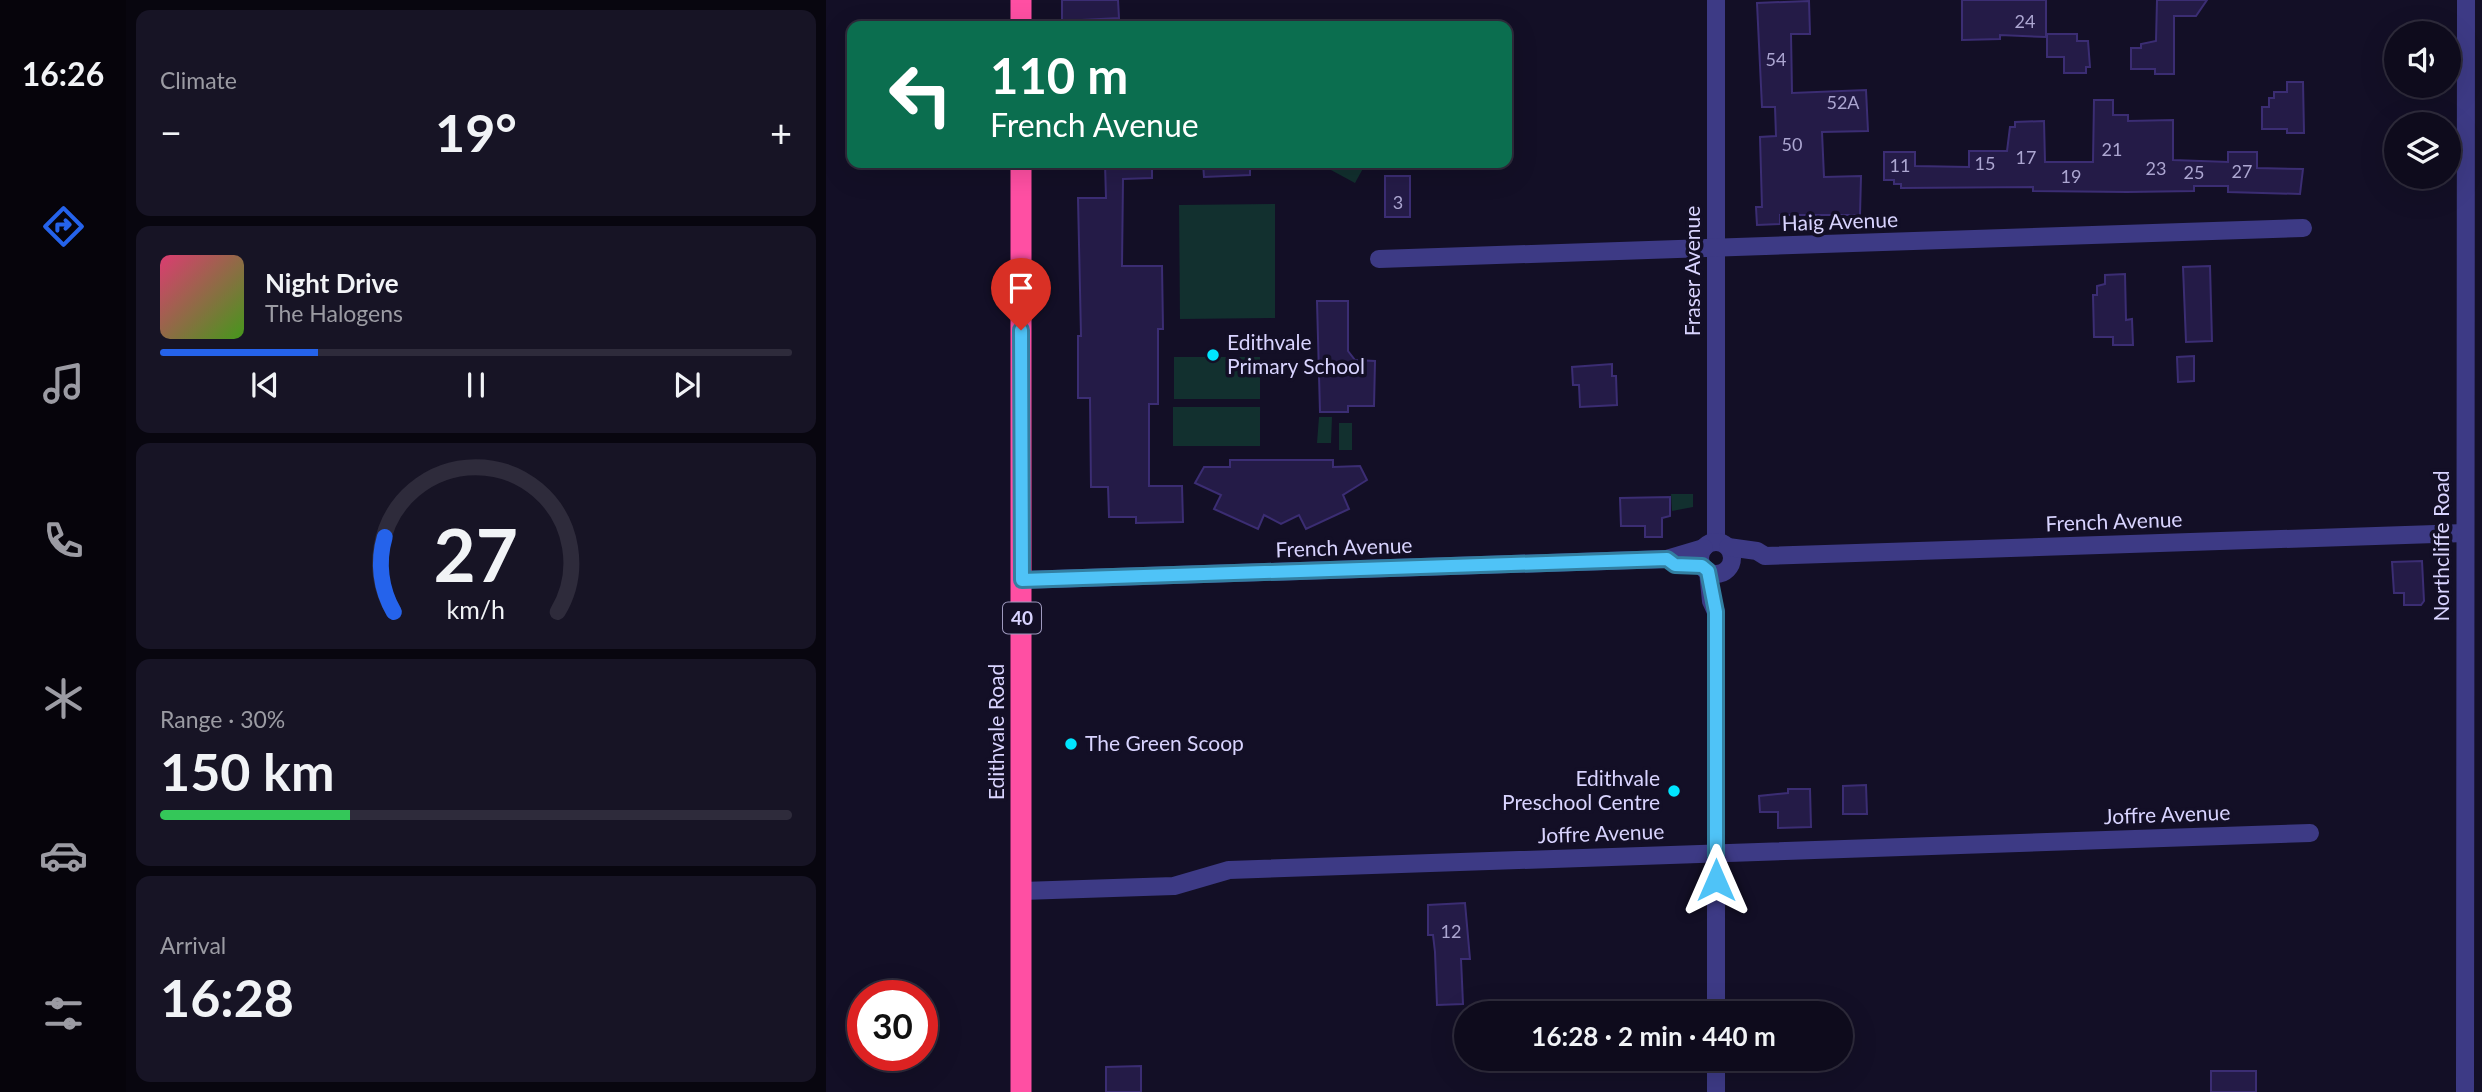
<!DOCTYPE html>
<html lang="en">
<head>
<meta charset="utf-8">
<style>
  :root { --surface:#0e0b1c; --page:#171425; --text:#f1f3f6; --muted:#9b9ba3; --line:#2e2b3b; --accent:#2563eb }
  body { margin:0; font-family:Lato,sans-serif; background:var(--page); color:var(--text); height:100vh; display:flex; flex-direction:column; font-size:26px; white-space:nowrap }
  * { box-sizing:border-box; margin:0 }
  p { font-size:23px; color:var(--muted) }
  .icon { flex:none; width:38px; height:38px; fill:none; stroke:currentColor; stroke-width:2; stroke-linecap:round; stroke-linejoin:round }
  .map { position:relative; flex:1; overflow:hidden }
  .drawer { display:flex; flex-direction:column; gap:10px; padding:10px; background:#08060f; width:700px }
  .drawer>* { flex:none }
  .banner { position:absolute; left:21px; top:21px; width:665px; height:147px; border-radius:14px; box-shadow:0 7px 28px #0002,0 0 0 2px var(--line); background:#0b6e4f; color:#fff; overflow:hidden }
  .buttons { position:absolute; left:1558px; top:21px; display:grid; gap:14px }
  .buttons a { display:grid; place-items:center; width:77px; height:77px; border-radius:50%; background:var(--surface); box-shadow:0 7px 28px #0002,0 0 0 2px var(--line); font-size:35px }
  .speed { position:absolute; left:21px; top:980px; display:flex; gap:14px; font-size:35px; font-weight:700; text-align:center }
  .speed>* { display:grid; place-content:center; width:91px; height:91px; border-radius:50%; background:var(--surface); box-shadow:0 7px 28px #0002,0 0 0 2px var(--line); line-height:1 }
  .speed .limit { border:10px solid #d22; background:#fff; color:#111 }
  .pin { position:absolute; display:grid; place-items:center; width:60px; height:60px; color:#fff; margin:-72px -30px; border-radius:50% 50% 50% 0; rotate:-45deg; box-shadow:0 0 7px #0007 }
  .pin .icon { rotate:45deg }
  .me { position:absolute; width:77px; margin:-38px; rotate:0deg; stroke-linejoin:round; filter:drop-shadow(0 0 5px #0008) }
  .turn { display:flex; align-items:center; gap:24px; height:147px; padding:0 28px; font-size:32px }
  .turn .icon { width:91px; height:91px; stroke-width:2.5 }
  .turn b { display:block; font-size:49px; line-height:60px }
  .big { font-size:52px; font-weight:700; line-height:1.1 }
  .drawer .tile { flex:1; display:flex; flex-direction:column; justify-content:center; gap:10px; min-width:0; padding:0 24px; border-radius:14px; background:var(--page) }
  .drawer .dial { align-items:center; gap:0 }
  .dial svg { height:182px; overflow:visible; fill:none; stroke:var(--line); stroke-width:7; stroke-linecap:round; text-anchor:middle }
  .dial text { fill:var(--text); stroke:none }
  .song { display:flex; align-items:center; gap:21px }
  .cover { width:84px; height:84px; border-radius:10px; background:linear-gradient(135deg,hsl(340 70% 55%),hsl(100 70% 35%)) }
  .played { height:7px; border-radius:4px; background:linear-gradient(90deg,var(--accent) 25%,var(--line) 25%) }
  .keys { display:flex; justify-content:space-around; direction:ltr }
  .heat { display:flex; justify-content:space-between; align-items:center; font-size:38px; direction:ltr }
  .charge { height:10px; border-radius:5px; background:linear-gradient(90deg,#34c759 30%,var(--line) 0) }
  .trip { position:absolute; left:628px; top:1001px; width:399px; height:70px; border-radius:35px; background:var(--surface); box-shadow:0 7px 28px #0002,0 0 0 2px var(--line); font-weight:700; line-height:70px; text-align:center }
  main { display:flex; flex:1; min-height:0 }
  .tabs { display:flex; flex-direction:column; width:126px; justify-content:space-around; align-items:center; background:#06040b; color:var(--muted) }
  .tabs .icon { width:49px; height:49px }
  .tabs .on { color:var(--accent) }
  .tabs b { font-size:32px; color:var(--text) }
  .map>svg:first-child { display:block }
</style>
</head>
<body>
<main>
<nav class="tabs">
<b>16:26</b>
<svg class="icon on" aria-label="directions" viewBox="0 0 24 24"><path d="M12 3l9 9-9 9-9-9zM9 14v-3h6M13 9l2 2-2 2"/></svg>
<svg class="icon" aria-label="music" viewBox="0 0 24 24"><path d="M9 18V5l10-2v13"/><circle cx="6" cy="18" r="3"/><circle cx="16" cy="16" r="3"/></svg>
<svg class="icon" aria-label="phone" viewBox="0 0 24 24"><path d="M5 4h4l2 5-3 2q2 4 5 5l2-3 5 2v4C11 20 4 13 5 4z"/></svg>
<svg class="icon" aria-label="climate" viewBox="0 0 24 24"><path d="M12 3v18M4 7l16 10M4 17L20 7"/></svg>
<svg class="icon" aria-label="car" viewBox="0 0 24 24"><path d="M5 17H2v-5l4-1 3-4h7l3 4 3 1v5h-3M9 17h6M6 11h13"/><circle cx="7" cy="17" r="2"/><circle cx="17" cy="17" r="2"/></svg>
<svg class="icon" aria-label="filters" viewBox="0 0 24 24"><path d="M4 7h16M4 17h16"/><circle cx="9" cy="7" r="2"/><circle cx="15" cy="17" r="2"/></svg>
</nav>
<section class="drawer">
<div class="tile"><p>Climate</p>
<div class="heat"><a>−</a><b class="big">19°</b><a>+</a></div>
</div>
<div class="tile">
<div class="song"><i class="cover"></i><div><b>Night Drive</b><p>The Halogens</p></div></div>
<div class="played"></div>
<div class="keys"><svg class="icon" aria-label="previous" viewBox="0 0 24 24"><path d="M18 5L8 12l10 7zM5 5v14"/></svg><svg class="icon" aria-label="pause" viewBox="0 0 24 24"><path d="M8 5v14M16 5v14"/></svg><svg class="icon" aria-label="next" viewBox="0 0 24 24"><path d="M6 5l10 7-10 7zM19 5v14"/></svg></div>
</div>
<div class="tile dial"><svg viewBox="0 0 100 80">
<path d="M14 69A42 42 0 1 1 86 69"/>
<path d="M14 69A42 42 0 0 1 10 36" stroke="#2563eb"/>
<text x="50" y="56" font-size="32" font-weight="700">27</text>
<text x="50" y="72" font-size="11">km/h</text>
</svg></div>
<div class="tile"><p>Range · 30%</p><b class="big">150 km</b><div class="charge"></div></div>
<div class="tile"><p>Arrival</p><b class="big">16:28</b></div>
</section>
<div class="map">
<svg width="1656" height="1092" viewBox="0 0 1656 1092">
  <rect width="100%" height="100%" fill="#130f26"/>
  <g fill="#12302f">
    <polygon points="492,163 540,163 529,183"/>
    <polygon points="449,204 449,318 354,319 353,205"/>
    <rect x="348" y="357" width="86" height="42"/>
    <rect x="347" y="407" width="87" height="39"/>
    <polygon points="493,417 506,417 505,443 491,443"/>
    <rect x="513" y="423" width="13" height="27"/>
    <polygon points="845,494 867,494 867,507 846,511"/>
  </g>
  <g fill="#241b47" stroke="#3b2d73" stroke-width="2">
    <polygon points="236,0 292,0 293,18 236,21"/>
    <polygon points="1136,0 1220,0 1220,37 1174,35 1174,39 1136,40"/>
    <polygon points="1331,0 1381,0 1370,16 1348,16 1348,74 1329,74 1329,69 1305,69 1305,48 1315,48 1315,44 1330,41"/>
    <polygon points="983,1 984,34 965,34 966,93 1040,90 1042,131 996,132 998,177 1035,176 1034,215 954,215 954,224 931,225 930,207 936,207 934,137 950,136 949,107 936,107 931,3"/>
    <polygon points="1221,34 1251,34 1251,41 1262,41 1264,67 1260,67 1260,73 1238,73 1238,57 1221,57"/>
    <polygon points="1461,82 1477,82 1478,133 1461,133 1461,129 1436,129 1436,107 1443,107 1443,98 1448,98 1448,92 1461,92"/>
    <polygon points="1268,100 1287,100 1287,115 1302,115 1302,121 1347,120 1347,160 1402,162 1402,152 1431,152 1431,168 1477,169 1474,194 1402,192 1402,186 1368,186 1368,191 1301,192 1207,191 1207,187 1075,188 1075,184 1068,184 1068,180 1058,180 1058,152 1089,152 1089,166 1143,167 1143,151 1181,151 1184,127 1189,127 1189,122 1218,121 1219,162 1267,162"/>
    <polygon points="279,163 326,163 326,178 297,179 296,266 336,266 337,329 332,329 332,404 323,404 323,486 356,486 357,522 310,523 310,517 283,517 282,487 265,487 264,398 252,398 252,336 255,336 252,198 280,198"/>
    <polygon points="377,163 424,163 424,175 378,177"/>
    <rect x="559" y="176" width="25" height="41"/>
    <polygon points="1384,266 1386,341 1360,342 1357,267"/>
    <polygon points="1299,274 1300,320 1306,319 1307,345 1287,345 1287,337 1268,337 1267,295 1271,295 1271,286 1279,284 1279,275"/>
    <polygon points="491,301 522,301 522,351 529,360 549,361 548,406 522,406 522,412 494,412"/>
    <polygon points="1368,356 1368,381 1352,382 1351,357"/>
    <polygon points="786,364 786,376 790,376 791,405 754,407 753,385 747,385 746,367"/>
    <polygon points="404,460 507,460 507,467 534,466 541,480 517,495 523,509 480,529 473,515 455,524 438,515 432,529 388,509 395,495 369,483 378,467 404,467"/>
    <polygon points="844,497 844,516 836,518 836,537 819,537 819,526 795,526 794,498"/>
    <polygon points="1596,561 1598,601 1595,605 1578,605 1578,593 1568,593 1566,562"/>
    <polygon points="1040,785 1041,814 1017,814 1017,786"/>
    <polygon points="962,789 984,789 985,827 952,828 952,812 934,812 933,796 962,793"/>
    <polygon points="639,903 644,959 635,959 637,1004 611,1005 609,952 607,935 602,935 602,905"/>
    <polygon points="315,1066 315,1092 280,1092 280,1067"/>
    <rect x="1385" y="1071" width="45" height="21"/>
  </g>
  <g fill="none" stroke-linecap="round" stroke-linejoin="round">
    <g stroke="#3d3a85" stroke-width="18">
      <polyline points="890,0 890,542"/>
      <polyline points="553,259 1477,228"/>
      <circle cx="890" cy="558" r="16"/>
      <polyline points="902,547 931,551 939,556 1639,533"/>
      <polyline points="882,571 885,601 890,612 890,1013"/>
      <polyline points="196,580 841,559 878,548"/>
      <polyline points="196,891 348,886 403,870 1484,833"/>
      <polyline points="890,1092 890,1059"/>
      <polyline points="1639,1092 1640,0"/>
    </g>
    <g stroke="#ff4fa3" stroke-width="21">
      <polyline points="195,26 195,0"/>
      <polyline points="195,163 195,1092"/>
    </g>
  </g>
  <g fill="none" stroke-linecap="round" stroke-linejoin="round">
    <defs>
      <polyline id="route" points="195,330 196,580 841,559 849,565 876,566 882,571 890,612 890,880"/>
    </defs>
    <use href="#route" stroke="#337fa1" stroke-width="18"/>
    <use href="#route" stroke="#4fc3f7" stroke-width="12"/>
  </g>
  <g fill="#00e5ff" stroke="#130f26" stroke-width="2.5">
    <circle cx="387" cy="355" r="7"/>
    <circle cx="245" cy="744" r="7"/>
    <circle cx="848" cy="791" r="7"/>
  </g>
  <g text-anchor="middle" stroke-width="7" stroke-linejoin="round" paint-order="stroke">
    <g font-size="18" fill="#aca6d1">
      <text x="1199" y="28">24</text>
      <text x="950" y="66">54</text>
      <text x="1017" y="109">52A</text>
      <text x="966" y="151">50</text>
      <text x="1286" y="156">21</text>
      <text x="1200" y="164">17</text>
      <text x="1159" y="170">15</text>
      <text x="1074" y="172">11</text>
      <text x="1330" y="175">23</text>
      <text x="1416" y="178">27</text>
      <text x="1368" y="179">25</text>
      <text x="1245" y="183">19</text>
      <text x="572" y="209">3</text>
      <text x="625" y="938">12</text>
    </g>
    <rect fill="#130f26" stroke="#9e99be" stroke-width="2" x="177" y="602.5" width="38" height="31" rx="5"/>
    <g font-size="19" font-weight="bold" fill="#d9d4ff">
      <text x="196" y="625">40</text>
    </g>
    <g font-size="21" fill="#d9d4ff" stroke="#130f26">
      <text transform="translate(1014 222) rotate(-2)" y="7">Haig Avenue</text>
      <text transform="translate(867 271) rotate(-90)" y="7">Fraser Avenue</text>
      <text transform="translate(1288 522) rotate(-2)" y="7">French Avenue</text>
      <text transform="translate(1616 546) rotate(-90)" y="7">Northcliffe Road</text>
      <text transform="translate(518 548) rotate(-2)" y="7">French Avenue</text>
      <text transform="translate(171 732) rotate(-90)" y="7">Edithvale Road</text>
      <text transform="translate(1341 815) rotate(-2)" y="7">Joffre Avenue</text>
      <text transform="translate(775 834) rotate(-2)" y="7">Joffre Avenue</text>
    </g>
    <g font-size="21" fill="#d9d4ff" stroke="#130f26" text-anchor="start">
      <text x="401" y="350">Edithvale<tspan x="401" dy="24">Primary School</tspan></text>
      <text x="259" y="751">The Green Scoop</text>
      <text x="834" y="786" text-anchor="end">Edithvale<tspan x="834" dy="24">Preschool Centre</tspan></text>
    </g>
  </g>
</svg>
<div class="buttons">
<a><svg class="icon" aria-label="sound" viewBox="0 0 24 24"><path d="M4 9h4l5-4v14l-5-4H4zM17 9q2 3 0 6"/></svg></a>
<a><svg class="icon" aria-label="layers" viewBox="0 0 24 24"><path d="M12 4l9 5-9 5-9-5zM3 14l9 5 9-5"/></svg></a>
</div>
<div class="speed"><div class="limit">30</div></div>
<div class="pin" style="left:195px;top:330px;background:#d93025"><svg class="icon" aria-label="arrive" viewBox="0 0 24 24"><path d="M6 21V4h12l-3 4 3 4H6"/></svg></div>
<svg class="me" style="left:890px;top:880px" viewBox="-20 -20 40 40"><path d="M0-17L14 15 0 8-14 15z" fill="#4fc3f7" stroke="#fff" stroke-width="4"/></svg>
<div class="trip">16:28 · 2 min · 440 m</div>
<div class="banner">
<div class="turn"><svg class="icon" aria-label="left" viewBox="0 0 24 24"><path d="M17 20v-9H6M10 6l-5 5 5 5"/></svg><div><b>110 m</b>French Avenue</div></div>
</div>
</div>
</main>
</body>
</html>
